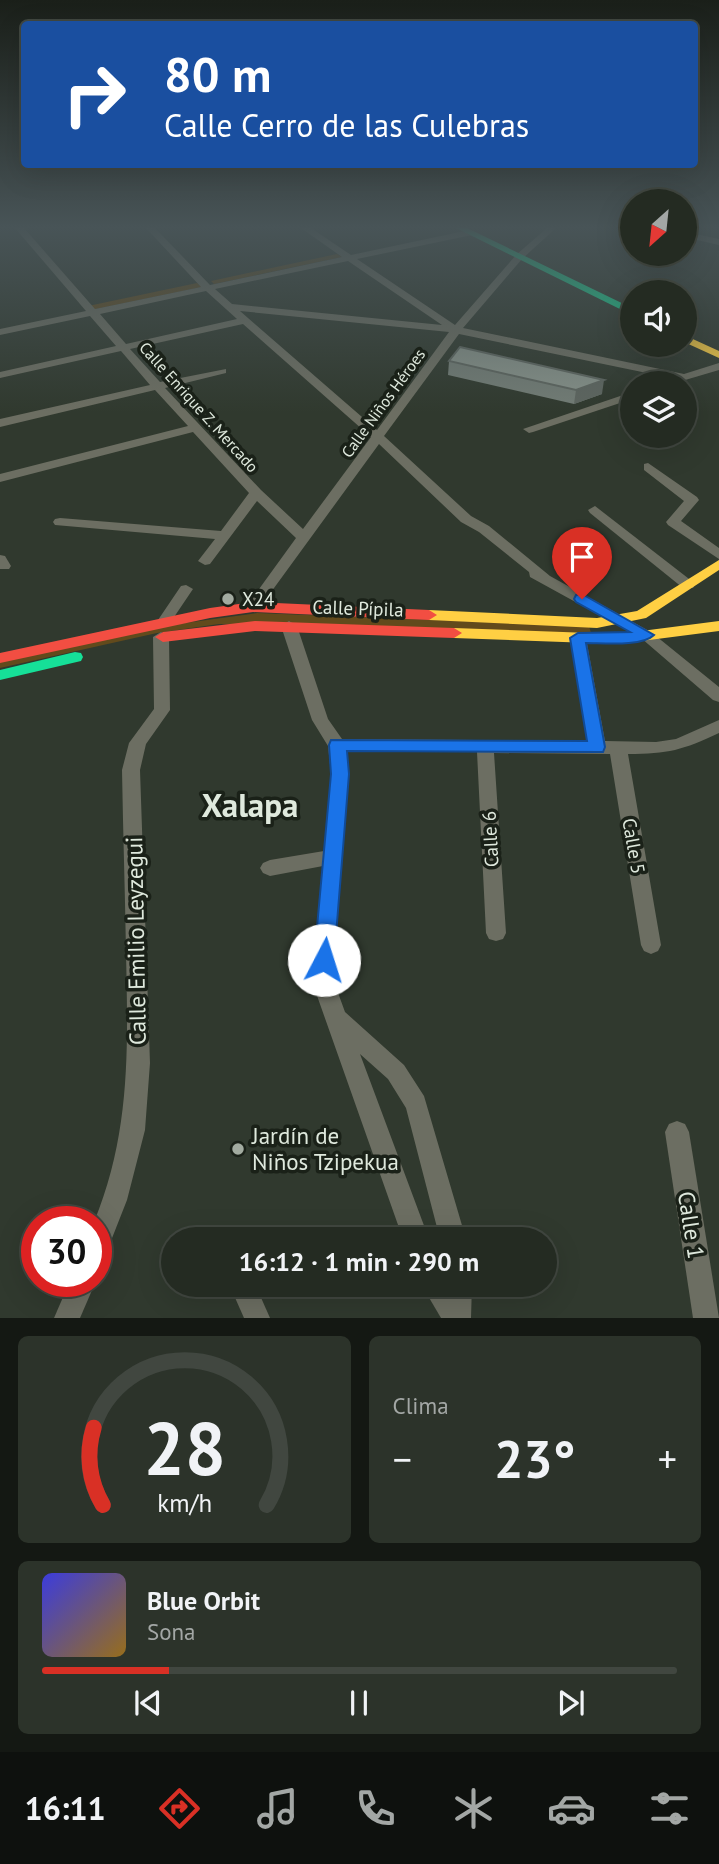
<!DOCTYPE html>
<html lang="es">
<head>
<meta charset="utf-8">
<style>
  :root { --surface:#242b22; --page:#2c332a; --text:#f1f3f6; --muted:#a3a7a5; --line:#414740; --accent:#d93025 }
  body { margin:0; font-family:"PT Sans",sans-serif; background:var(--page); color:var(--text); height:100vh; display:flex; flex-direction:column; font-size:26px; white-space:nowrap }
  * { box-sizing:border-box; margin:0 }
  p { font-size:23px; color:var(--muted) }
  .icon { flex:none; width:38px; height:38px; fill:none; stroke:currentColor; stroke-width:2; stroke-linecap:round; stroke-linejoin:round }
  .map { position:relative; height:1318px; overflow:hidden }
  .details { display:flex; flex-direction:column; gap:18px; padding:18px; background:#141813; flex:1 }
  .details>* { flex:none }
  .top-card { position:absolute; left:21px; top:21px; width:677px; height:147px; border-radius:7px; box-shadow:0 7px 28px #0002,0 0 0 2px var(--line); background:#1a4fa0; color:#fff; overflow:hidden }
  .needle { width:46px; rotate:207deg }
  .controls { position:absolute; left:620px; top:189px; display:grid; gap:14px }
  .controls a { display:grid; place-items:center; width:77px; height:77px; border-radius:50%; background:var(--surface); box-shadow:0 7px 28px #0002,0 0 0 2px var(--line); font-size:35px }
  .speed { position:absolute; left:21px; top:1206px; display:flex; gap:14px; font-size:35px; font-weight:700; text-align:center }
  .speed>* { display:grid; place-content:center; width:91px; height:91px; border-radius:50%; background:var(--surface); box-shadow:0 7px 28px #0002,0 0 0 2px var(--line); line-height:1 }
  .speed .limit { border:10px solid #d22; background:#fff; color:#111 }
  .pin { position:absolute; display:grid; place-items:center; width:60px; height:60px; color:#fff; margin:-72px -30px; border-radius:50% 50% 50% 0; rotate:-45deg; box-shadow:0 0 7px #0007 }
  .pin .icon { rotate:45deg }
  .me { position:absolute; width:77px; margin:-38px; rotate:5deg; stroke-linejoin:round; filter:drop-shadow(0 0 5px #0008) }
  .turn { display:flex; align-items:center; gap:24px; height:147px; padding:0 28px; font-size:32px }
  .turn .icon { width:91px; height:91px; stroke-width:2.5 }
  .turn b { display:block; font-size:49px; line-height:60px }
  .big { font-size:52px; font-weight:700; line-height:1.1 }
  .details .widget { flex:1; display:flex; flex-direction:column; justify-content:center; gap:10px; min-width:0; padding:0 24px; border-radius:10px; background:var(--page) }
  .details .dial { align-items:center; gap:0 }
  .dial svg { height:182px; overflow:visible; fill:none; stroke:var(--line); stroke-width:7; stroke-linecap:round; text-anchor:middle }
  .dial text { fill:var(--text); stroke:none }
  .song { display:flex; align-items:center; gap:21px }
  .cover { width:84px; height:84px; border-radius:10px; background:linear-gradient(135deg,hsl(240 70% 55%),hsl(40 70% 35%)) }
  .played { height:7px; border-radius:4px; background:linear-gradient(90deg,var(--accent) 20%,var(--line) 20%) }
  .keys { display:flex; justify-content:space-around; direction:ltr }
  .heat { display:flex; justify-content:space-between; align-items:center; font-size:38px; direction:ltr }
  .details .tiles { flex:1; display:grid; gap:18px; grid-template-columns:1fr 1fr }
  .widget:last-child { grid-column:span 2 }
  .trip { position:absolute; left:161px; top:1227px; width:396px; height:70px; border-radius:35px; background:var(--surface); box-shadow:0 7px 28px #0002,0 0 0 2px var(--line); font-weight:700; line-height:70px; text-align:center }
  .tabs { display:flex; height:112px; justify-content:space-around; align-items:center; background:#0e110e; color:var(--muted) }
  .tabs .icon { width:49px; height:49px }
  .tabs .current { color:var(--accent) }
  .tabs b { font-size:32px; color:var(--text) }
  .map>svg:first-child { display:block }
</style>
</head>
<body>
<div class="map">
<svg width="719" height="1318" viewBox="0 0 719 1318">
  <rect width="100%" height="100%" fill="#30392e"/>
  <g fill="#624a1c">
    <polygon points="337,254 342,257 214,284 211,281"/>
    <polygon points="197,283 202,287 91,310 88,306"/>
    <polygon points="257,613 589,626 591,633 219,624 157,633 0,668 0,662 156,627"/>
  </g>
  <g fill="none" stroke-linecap="round" stroke-linejoin="round">
    <g fill="#6c6e62" fill-rule="evenodd">
      <path d="M 15,228 L 24,228 L 95,309 L 201,287 L 146,228 L 155,228 L 210,285 L 342,257 L 301,228 L 311,228 L 351,255 L 469,230 L 472,231 L 472,235 L 357,259 L 455,325 L 516,255 L 547,228 L 556,228 L 522,259 L 463,328 L 684,374 L 719,363 L 719,370 L 675,383 L 669,380 L 671,378 L 459,334 L 384,436 L 471,516 L 489,526 L 550,576 L 651,632 L 719,687 L 719,702 L 713,700 L 641,638 L 530,577 L 529,572 L 479,532 L 461,522 L 379,444 L 258,610 L 253,612 L 246,607 L 296,538 L 257,501 L 210,564 L 205,565 L 198,561 L 215,539 L 55,525 L 53,522 L 55,519 L 60,518 L 221,531 L 249,493 L 193,432 L 0,482 L 0,474 L 188,426 L 155,390 L 0,427 L 0,419 L 150,385 L 121,351 L 0,378 L 0,372 L 116,346 L 90,316 L 0,335 L 0,329 L 86,311 ZM 348,261 L 442,325 L 232,304 L 215,289 ZM 206,291 L 237,319 L 126,344 L 100,314 ZM 240,311 L 449,332 L 377,430 ZM 243,324 L 371,437 L 303,529 L 261,490 L 165,388 L 226,373 L 226,369 L 160,382 L 130,349 Z"/>
      <polygon points="696,234 719,239 719,245 693,239 692,237"/>
      <polygon points="632,392 632,399 533,432 529,433 523,429"/>
      <polygon points="648,463 697,497 699,500 681,521 719,548 719,559 668,525 666,522 684,501 644,470 644,464"/>
      <polygon points="595,506 693,582 695,585 693,588 683,588 590,513 588,510"/>
      <polygon points="0,555 5,556 11,566 9,569 0,569"/>
      <polygon points="186,585 193,589 168,626 158,626 155,623 158,620 181,586"/>
      <path d="M 289,621 L 297,626 L 328,719 L 342,739 L 587,741 L 570,638 L 578,633 L 586,638 L 605,741 L 656,742 L 676,739 L 719,720 L 719,733 C 683,750 668,754 628,754 L 661,945 L 658,951 L 651,954 L 644,951 L 641,945 L 610,754 L 494,753 L 506,933 L 503,939 L 496,941 L 489,939 L 486,933 L 477,752 L 346,751 L 349,774 L 334,960 L 337,990 L 345,1012 L 404,1065 L 424,1096 L 466,1239 L 440,1239 L 406,1108 L 388,1079 L 360,1054 L 429,1239 L 403,1239 L 315,990 L 314,960 L 323,866 L 270,876 L 263,873 L 260,868 L 263,863 L 270,860 L 324,851 L 331,774 L 328,746 L 312,720 L 281,626 Z"/>
      <path d="M 161,632 L 169,637 L 170,710 L 146,744 L 140,770 L 150,1063 L 145,1130 L 127,1200 L 105,1256 L 96,1260 L 96,1222 L 94,1222 C 131,1132 128,1047 126,952 C 125,892 123,831 122,770 L 129,743 L 154,709 L 153,637 Z"/>
      <polygon points="677,1121 685,1124 689,1132 719,1318 693,1318 665,1132 669,1124"/>
      <polygon points="70,1281 96,1281 80,1318 54,1318"/>
      <polygon points="229,1284 255,1284 270,1318 244,1318"/>
      <polygon points="421,1284 472,1284 471,1318 441,1318"/>
    </g>
    <g fill="#16e098" fill-rule="evenodd">
      <polygon points="456,228 467,228 632,308 632,315"/>
      <polygon points="75,652 81,653 83,657 81,661 0,680 0,670"/>
    </g>
    <g fill="#ffcf43" fill-rule="evenodd">
      <polygon points="684,335 719,351 719,358 684,342"/>
      <polygon points="719,560 719,570 646,618 597,628 429,620 421,615 429,610 597,618 637,611"/>
      <polygon points="719,621 719,631 618,644 454,638 446,633 454,628 618,634"/>
    </g>
    <g fill="#f24e42" fill-rule="evenodd">
      <polygon points="253,602 429,610 437,615 429,620 253,612 210,618 0,663 0,653 210,608"/>
      <polygon points="255,621 454,628 462,633 454,638 255,631 163,642 155,637 163,632"/>
    </g>
  </g>
  <polygon fill="#727c75" points="449,361 602,394 574,404 448,375"/>
  <polygon fill="#5d655f" points="604,380 602,394 574,404 576,390"/>
  <polygon fill="#859088" stroke="#5d655f" stroke-width="2" points="460,347 604,380 576,390 449,361"/>
  <linearGradient id="sky" x2="0" y2="1"><stop stop-color="#1a1f19"/><stop offset="0.55" stop-color="#485457"/><stop offset="1" stop-color="#485457" stop-opacity="0"/></linearGradient>
  <rect width="719" height="413" fill="url(#sky)"/>
  <path fill="#1a73e8" stroke="#114b97" stroke-width="2" d="M 582,594 L 654,635 C 642,647 603,643 586,643 L 605,747 L 603,752 L 347,751 L 349,774 L 334,960 L 331,966 L 324,968 L 317,966 L 314,960 L 331,774 L 329,745 L 331,740 L 587,741 L 570,638 L 578,633 L 630,632 L 576,602 L 574,599 L 576,595 Z"/>
  <g fill="#a2aba0" stroke="#1a2118" stroke-width="2.5">
    <circle cx="228" cy="599" r="7"/>
    <circle cx="238" cy="1149" r="7"/>
  </g>
  <g text-anchor="middle" stroke-width="7" stroke-linejoin="round" paint-order="stroke">
    <g font-size="16" fill="#dfe9dd" stroke="#1a2118">
      <text transform="translate(383 403) rotate(-54)" y="6">Calle Niños Héroes</text>
      <text transform="translate(199 407) rotate(48)" y="6">Calle Enrique Z. Mercado</text>
    </g>
    <g font-size="19" fill="#dfe9dd" stroke="#1a2118" text-anchor="start">
      <text x="242" y="606">X24</text>
    </g>
    <g font-size="19" fill="#dfe9dd" stroke="#1a2118">
      <text transform="translate(358 608) rotate(2)" y="7">Calle Pípila</text>
      <text transform="translate(490 839) rotate(-93)" y="7">Calle 6</text>
      <text transform="translate(634 846) rotate(80)" y="7">Calle 5</text>
    </g>
    <g font-size="23" fill="#dfe9dd" stroke="#1a2118">
      <text transform="translate(136 941) rotate(-91)" y="8">Calle Emilio Leyzegui</text>
      <text transform="translate(691 1225) rotate(81)" y="8">Calle 1</text>
    </g>
    <g font-size="23" fill="#dfe9dd" stroke="#1a2118" text-anchor="start">
      <text x="252" y="1144">Jardín de<tspan x="252" dy="26">Niños Tzipekua</tspan></text>
    </g>
    <g font-size="33" font-weight="bold" fill="#dfe9dd" stroke="#1a2118">
      <text x="250" y="817">Xalapa</text>
    </g>
  </g>
</svg>
<div class="controls">
<a><svg class="needle" viewBox="-14 -14 28 28"><path d="M0-13l5 13h-10z" fill="#e53935"/><path d="M0 13l5-13h-10z" fill="#a3a7a5"/></svg></a>
<a><svg class="icon" aria-label="sound" viewBox="0 0 24 24"><path d="M4 9h4l5-4v14l-5-4H4zM17 9q2 3 0 6"/></svg></a>
<a><svg class="icon" aria-label="layers" viewBox="0 0 24 24"><path d="M12 4l9 5-9 5-9-5zM3 14l9 5 9-5"/></svg></a>
</div>
<div class="speed"><div class="limit">30</div></div>
<div class="pin" style="left:582px;top:599px;background:#d93025"><svg class="icon" aria-label="arrive" viewBox="0 0 24 24"><path d="M6 21V4h12l-3 4 3 4H6"/></svg></div>
<svg class="me" style="left:324px;top:960px" viewBox="-20 -20 40 40"><circle r="19" fill="#fff"/><path d="M0-13L10 11 0 6-10 11z" fill="#1a73e8"/></svg>
<div class="trip">16:12 · 1 min · 290 m</div>
<div class="top-card">
<div class="turn"><svg class="icon" aria-label="right" viewBox="0 0 24 24"><path d="M7 20v-9h11M14 6l5 5-5 5"/></svg><div><b>80 m</b>Calle Cerro de las Culebras</div></div>
</div>
</div>
<section class="details">
<div class="tiles">
<div class="widget dial"><svg viewBox="0 0 100 80">
<path d="M14 69A42 42 0 1 1 86 69"/>
<path d="M14 69A42 42 0 0 1 10 35" stroke="#d93025"/>
<text x="50" y="56" font-size="32" font-weight="700">28</text>
<text x="50" y="72" font-size="11">km/h</text>
</svg></div>
<div class="widget"><p>Clima</p>
<div class="heat"><a>−</a><b class="big">23°</b><a>+</a></div>
</div>
<div class="widget">
<div class="song"><i class="cover"></i><div><b>Blue Orbit</b><p>Sona</p></div></div>
<div class="played"></div>
<div class="keys"><svg class="icon" aria-label="previous" viewBox="0 0 24 24"><path d="M18 5L8 12l10 7zM5 5v14"/></svg><svg class="icon" aria-label="pause" viewBox="0 0 24 24"><path d="M8 5v14M16 5v14"/></svg><svg class="icon" aria-label="next" viewBox="0 0 24 24"><path d="M6 5l10 7-10 7zM19 5v14"/></svg></div>
</div>
</div>
</section>
<nav class="tabs">
<b>16:11</b>
<svg class="icon current" aria-label="directions" viewBox="0 0 24 24"><path d="M12 3l9 9-9 9-9-9zM9 14v-3h6M13 9l2 2-2 2"/></svg>
<svg class="icon" aria-label="music" viewBox="0 0 24 24"><path d="M9 18V5l10-2v13"/><circle cx="6" cy="18" r="3"/><circle cx="16" cy="16" r="3"/></svg>
<svg class="icon" aria-label="phone" viewBox="0 0 24 24"><path d="M5 4h4l2 5-3 2q2 4 5 5l2-3 5 2v4C11 20 4 13 5 4z"/></svg>
<svg class="icon" aria-label="climate" viewBox="0 0 24 24"><path d="M12 3v18M4 7l16 10M4 17L20 7"/></svg>
<svg class="icon" aria-label="car" viewBox="0 0 24 24"><path d="M5 17H2v-5l4-1 3-4h7l3 4 3 1v5h-3M9 17h6M6 11h13"/><circle cx="7" cy="17" r="2"/><circle cx="17" cy="17" r="2"/></svg>
<svg class="icon" aria-label="filters" viewBox="0 0 24 24"><path d="M4 7h16M4 17h16"/><circle cx="9" cy="7" r="2"/><circle cx="15" cy="17" r="2"/></svg>
</nav>
</body>
</html>
